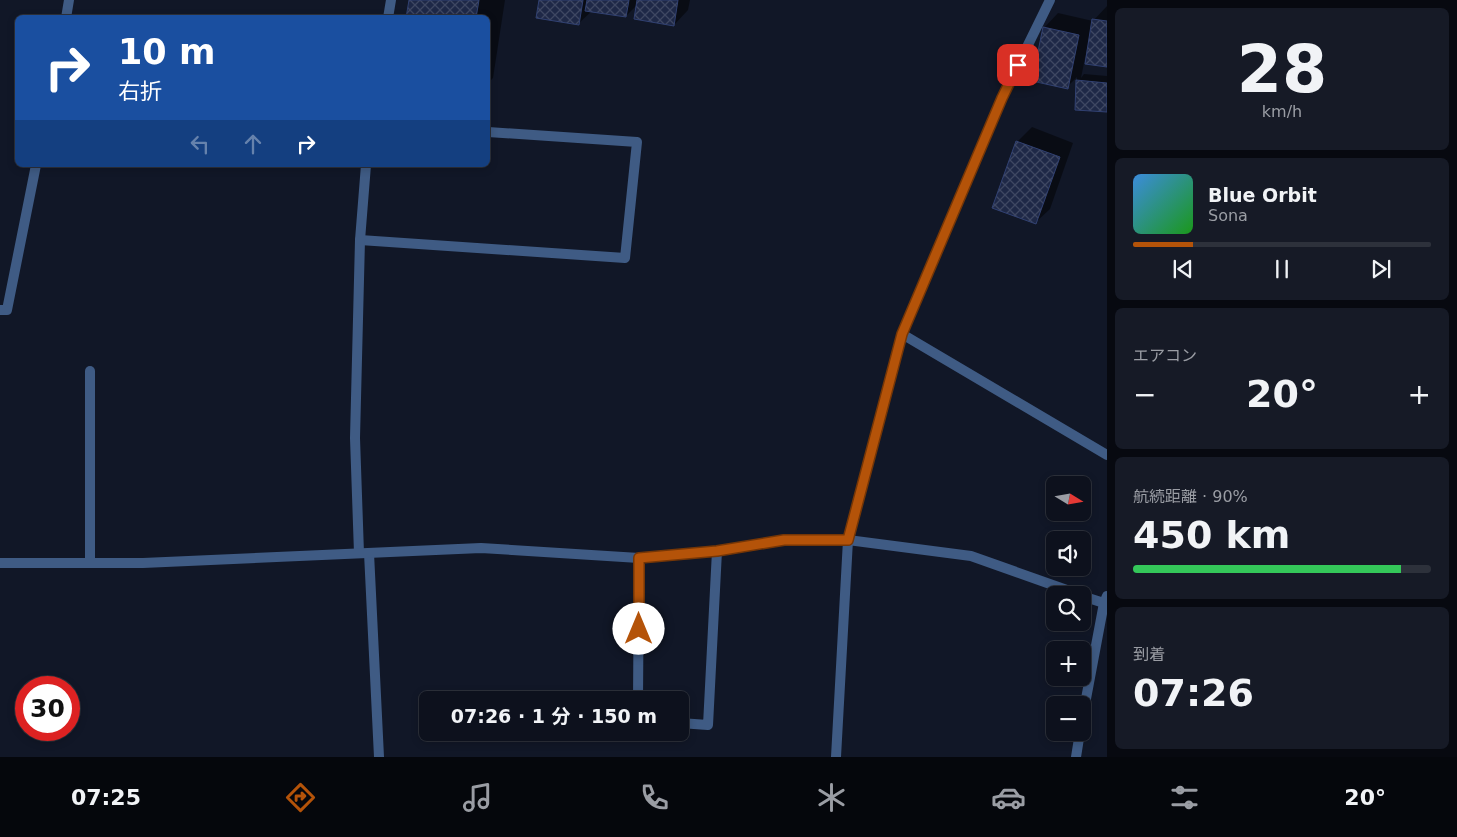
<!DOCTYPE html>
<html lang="ja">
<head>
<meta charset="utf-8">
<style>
  :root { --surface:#0d111d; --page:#161a26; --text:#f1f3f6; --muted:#9a9da4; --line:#2d313b; --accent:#b45309 }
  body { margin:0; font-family:"DejaVu Sans","Noto Sans JP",sans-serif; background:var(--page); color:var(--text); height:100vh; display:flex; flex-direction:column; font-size:19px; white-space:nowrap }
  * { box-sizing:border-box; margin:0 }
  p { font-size:16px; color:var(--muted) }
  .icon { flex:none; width:28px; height:28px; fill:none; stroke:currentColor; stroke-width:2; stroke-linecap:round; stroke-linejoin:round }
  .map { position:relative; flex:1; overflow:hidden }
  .sheet { display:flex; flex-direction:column; gap:8px; padding:8px; background:#070910; width:350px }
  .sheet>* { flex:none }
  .guide { position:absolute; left:15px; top:15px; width:475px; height:152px; border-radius:8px; box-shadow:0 2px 8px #0003,0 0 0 1px var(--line); background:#1a4fa0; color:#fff; overflow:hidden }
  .needle { width:32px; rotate:101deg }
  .tools { position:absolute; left:1046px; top:476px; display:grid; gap:10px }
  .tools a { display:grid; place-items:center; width:45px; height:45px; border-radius:8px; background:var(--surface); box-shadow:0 2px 8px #0003,0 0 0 1px var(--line); font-size:25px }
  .speed { position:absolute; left:15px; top:676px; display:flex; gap:10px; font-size:25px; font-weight:700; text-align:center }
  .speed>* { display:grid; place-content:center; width:65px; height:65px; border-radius:50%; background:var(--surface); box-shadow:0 2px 8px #0003,0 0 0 1px var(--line); line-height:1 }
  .speed .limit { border:8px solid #d22; background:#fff; color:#111 }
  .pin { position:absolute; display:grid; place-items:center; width:42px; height:42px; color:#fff; margin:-21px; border-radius:10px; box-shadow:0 2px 8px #0006 }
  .me { position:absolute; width:55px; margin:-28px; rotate:0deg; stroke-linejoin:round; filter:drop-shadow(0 0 4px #0008) }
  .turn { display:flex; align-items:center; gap:18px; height:105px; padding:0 20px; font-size:22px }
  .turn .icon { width:65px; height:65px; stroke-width:2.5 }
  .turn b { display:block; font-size:35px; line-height:42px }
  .lanes { display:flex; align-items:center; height:48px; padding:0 20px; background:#0003; justify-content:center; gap:25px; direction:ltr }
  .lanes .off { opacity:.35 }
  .big { font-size:38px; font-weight:700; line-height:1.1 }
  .sheet .card { flex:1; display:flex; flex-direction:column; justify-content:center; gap:8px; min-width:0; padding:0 18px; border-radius:8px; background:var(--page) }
  .sheet .dial { align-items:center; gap:0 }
  .dial b { font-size:65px; line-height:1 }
  .song { display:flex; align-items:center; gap:15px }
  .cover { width:60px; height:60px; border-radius:8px; background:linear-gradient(135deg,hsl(210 70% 55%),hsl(120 70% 35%)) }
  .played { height:5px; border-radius:2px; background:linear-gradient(90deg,var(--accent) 20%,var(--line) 20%) }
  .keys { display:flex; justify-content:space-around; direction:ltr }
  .heat { display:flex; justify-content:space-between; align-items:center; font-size:28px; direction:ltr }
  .charge { height:8px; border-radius:4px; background:linear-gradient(90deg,#34c759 90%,var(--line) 0) }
  .trip { position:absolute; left:419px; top:691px; width:270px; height:50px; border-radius:8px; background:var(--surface); box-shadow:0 2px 8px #0003,0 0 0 1px var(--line); font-weight:700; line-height:50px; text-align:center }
  .tabs { display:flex; height:80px; justify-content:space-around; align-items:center; background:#05070c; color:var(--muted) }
  .tabs .icon { width:35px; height:35px }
  .tabs .active { color:var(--accent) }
  .tabs b { font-size:22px; color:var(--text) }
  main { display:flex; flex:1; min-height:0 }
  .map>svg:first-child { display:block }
</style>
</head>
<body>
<main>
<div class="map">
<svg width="1107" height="757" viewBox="0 0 1107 757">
  <defs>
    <pattern id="building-cross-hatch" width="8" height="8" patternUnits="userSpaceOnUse" patternTransform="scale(1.25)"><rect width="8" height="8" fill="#1e2847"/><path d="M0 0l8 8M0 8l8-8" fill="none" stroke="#3e4762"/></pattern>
  </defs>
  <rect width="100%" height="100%" fill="#111727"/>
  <g fill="#0007">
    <polygon points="410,0 505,0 493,78 488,83 488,18 407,18"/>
    <polygon points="541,0 690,0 688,10 674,25 638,4 626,16 592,11 579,23"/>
    <polygon points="1107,6 1107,66 1087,48 1081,78 1084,74 1107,76 1107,111 1076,108 1077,77 1067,87 1044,28 1058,13 1093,21"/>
    <polygon points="1032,127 1073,143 1050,209 1035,223 1017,142"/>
  </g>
  <g fill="url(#building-cross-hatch)" stroke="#314172">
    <polygon points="409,0 479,0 476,18 406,18"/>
    <polygon points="539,0 583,0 579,25 536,18"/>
    <polygon points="587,0 629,0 626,17 585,11"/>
    <polygon points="637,0 678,0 674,26 634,19"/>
    <polygon points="1092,19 1107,21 1107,67 1085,64"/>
    <polygon points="1043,27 1079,35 1068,89 1032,81"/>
    <polygon points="1076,80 1107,83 1107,112 1075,110"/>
    <polygon points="1016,141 1060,157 1036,224 992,208"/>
  </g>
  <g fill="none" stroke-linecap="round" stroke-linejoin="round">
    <g stroke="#3f5b84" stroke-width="10">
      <polyline points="66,18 69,0"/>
      <polyline points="388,18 391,0"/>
      <polyline points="360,240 625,258 637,142 488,132"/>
      <polyline points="0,310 7,310 36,165"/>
      <polyline points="902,334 1107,455"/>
      <polyline points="90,371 90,563"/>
      <polyline points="359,553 355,438 360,240 366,165"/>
      <polyline points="369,553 379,757"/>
      <polyline points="0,563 143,563 481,548 639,558 717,551 784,540 848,540 971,556 1081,595"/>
      <polyline points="1082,596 1107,604"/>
      <polyline points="638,700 639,558"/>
      <polyline points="1082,720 1104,603 1107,596"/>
      <polyline points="680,723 708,725 717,551"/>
      <polyline points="836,757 848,540 902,334 1002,98 1050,0"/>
      <polyline points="1076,757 1080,732"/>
    </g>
  </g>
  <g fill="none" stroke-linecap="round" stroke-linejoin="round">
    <defs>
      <polyline id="route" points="639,629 639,558 717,551 784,540 848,540 902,334 1002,98 1018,65"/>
    </defs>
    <use href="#route" stroke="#753606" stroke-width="12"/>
    <use href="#route" stroke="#b45309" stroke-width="9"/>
  </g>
</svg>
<div class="tools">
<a><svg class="needle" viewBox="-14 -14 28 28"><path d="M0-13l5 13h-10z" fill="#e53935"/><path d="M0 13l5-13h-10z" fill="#9a9da4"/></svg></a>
<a><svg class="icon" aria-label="sound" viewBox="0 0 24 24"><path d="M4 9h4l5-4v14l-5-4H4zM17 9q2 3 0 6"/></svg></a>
<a><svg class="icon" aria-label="search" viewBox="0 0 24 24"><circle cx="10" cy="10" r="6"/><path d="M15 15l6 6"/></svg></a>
<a>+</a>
<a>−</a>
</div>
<div class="speed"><div class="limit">30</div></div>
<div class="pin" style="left:1018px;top:65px;background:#d93025"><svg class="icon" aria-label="arrive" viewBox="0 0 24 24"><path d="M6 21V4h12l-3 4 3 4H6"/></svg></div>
<svg class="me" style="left:639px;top:629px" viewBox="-20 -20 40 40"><circle r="19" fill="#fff"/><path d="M0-13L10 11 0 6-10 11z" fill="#b45309"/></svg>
<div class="trip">07:26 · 1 分 · 150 m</div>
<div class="guide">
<div class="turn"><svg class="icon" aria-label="right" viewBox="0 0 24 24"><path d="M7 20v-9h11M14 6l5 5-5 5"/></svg><div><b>10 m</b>右折</div></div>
<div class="lanes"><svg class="icon off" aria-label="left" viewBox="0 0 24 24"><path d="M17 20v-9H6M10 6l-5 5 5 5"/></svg><svg class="icon off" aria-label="ahead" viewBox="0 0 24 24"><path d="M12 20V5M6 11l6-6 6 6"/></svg><svg class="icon" aria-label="right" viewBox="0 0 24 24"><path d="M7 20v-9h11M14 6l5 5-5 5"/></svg></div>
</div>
</div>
<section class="sheet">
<div class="card dial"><b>28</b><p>km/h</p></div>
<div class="card">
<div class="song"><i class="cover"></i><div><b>Blue Orbit</b><p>Sona</p></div></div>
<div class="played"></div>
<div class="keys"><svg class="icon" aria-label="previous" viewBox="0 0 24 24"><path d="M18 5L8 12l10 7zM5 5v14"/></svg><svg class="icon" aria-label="pause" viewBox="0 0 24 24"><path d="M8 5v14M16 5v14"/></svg><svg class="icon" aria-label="next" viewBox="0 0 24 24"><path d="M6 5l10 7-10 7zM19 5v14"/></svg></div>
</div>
<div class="card"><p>エアコン</p>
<div class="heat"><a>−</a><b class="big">20°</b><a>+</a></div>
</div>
<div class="card"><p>航続距離 · 90%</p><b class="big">450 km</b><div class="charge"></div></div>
<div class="card"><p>到着</p><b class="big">07:26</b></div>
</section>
</main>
<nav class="tabs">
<b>07:25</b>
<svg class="icon active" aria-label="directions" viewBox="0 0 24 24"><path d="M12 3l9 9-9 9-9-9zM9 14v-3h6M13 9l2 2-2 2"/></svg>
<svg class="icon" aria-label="music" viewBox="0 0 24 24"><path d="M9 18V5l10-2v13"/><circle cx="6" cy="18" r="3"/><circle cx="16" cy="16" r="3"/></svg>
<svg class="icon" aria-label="phone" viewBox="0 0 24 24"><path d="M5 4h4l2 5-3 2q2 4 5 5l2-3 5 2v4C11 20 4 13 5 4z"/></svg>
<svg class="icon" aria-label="climate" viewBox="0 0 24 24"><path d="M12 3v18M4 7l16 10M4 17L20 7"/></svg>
<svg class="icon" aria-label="car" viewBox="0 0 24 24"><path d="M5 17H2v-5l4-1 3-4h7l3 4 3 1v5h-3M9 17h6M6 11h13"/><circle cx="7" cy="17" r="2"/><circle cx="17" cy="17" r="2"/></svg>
<svg class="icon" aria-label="filters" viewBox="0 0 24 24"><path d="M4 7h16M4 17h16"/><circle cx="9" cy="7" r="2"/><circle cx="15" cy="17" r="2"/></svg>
<b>20°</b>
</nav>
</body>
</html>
